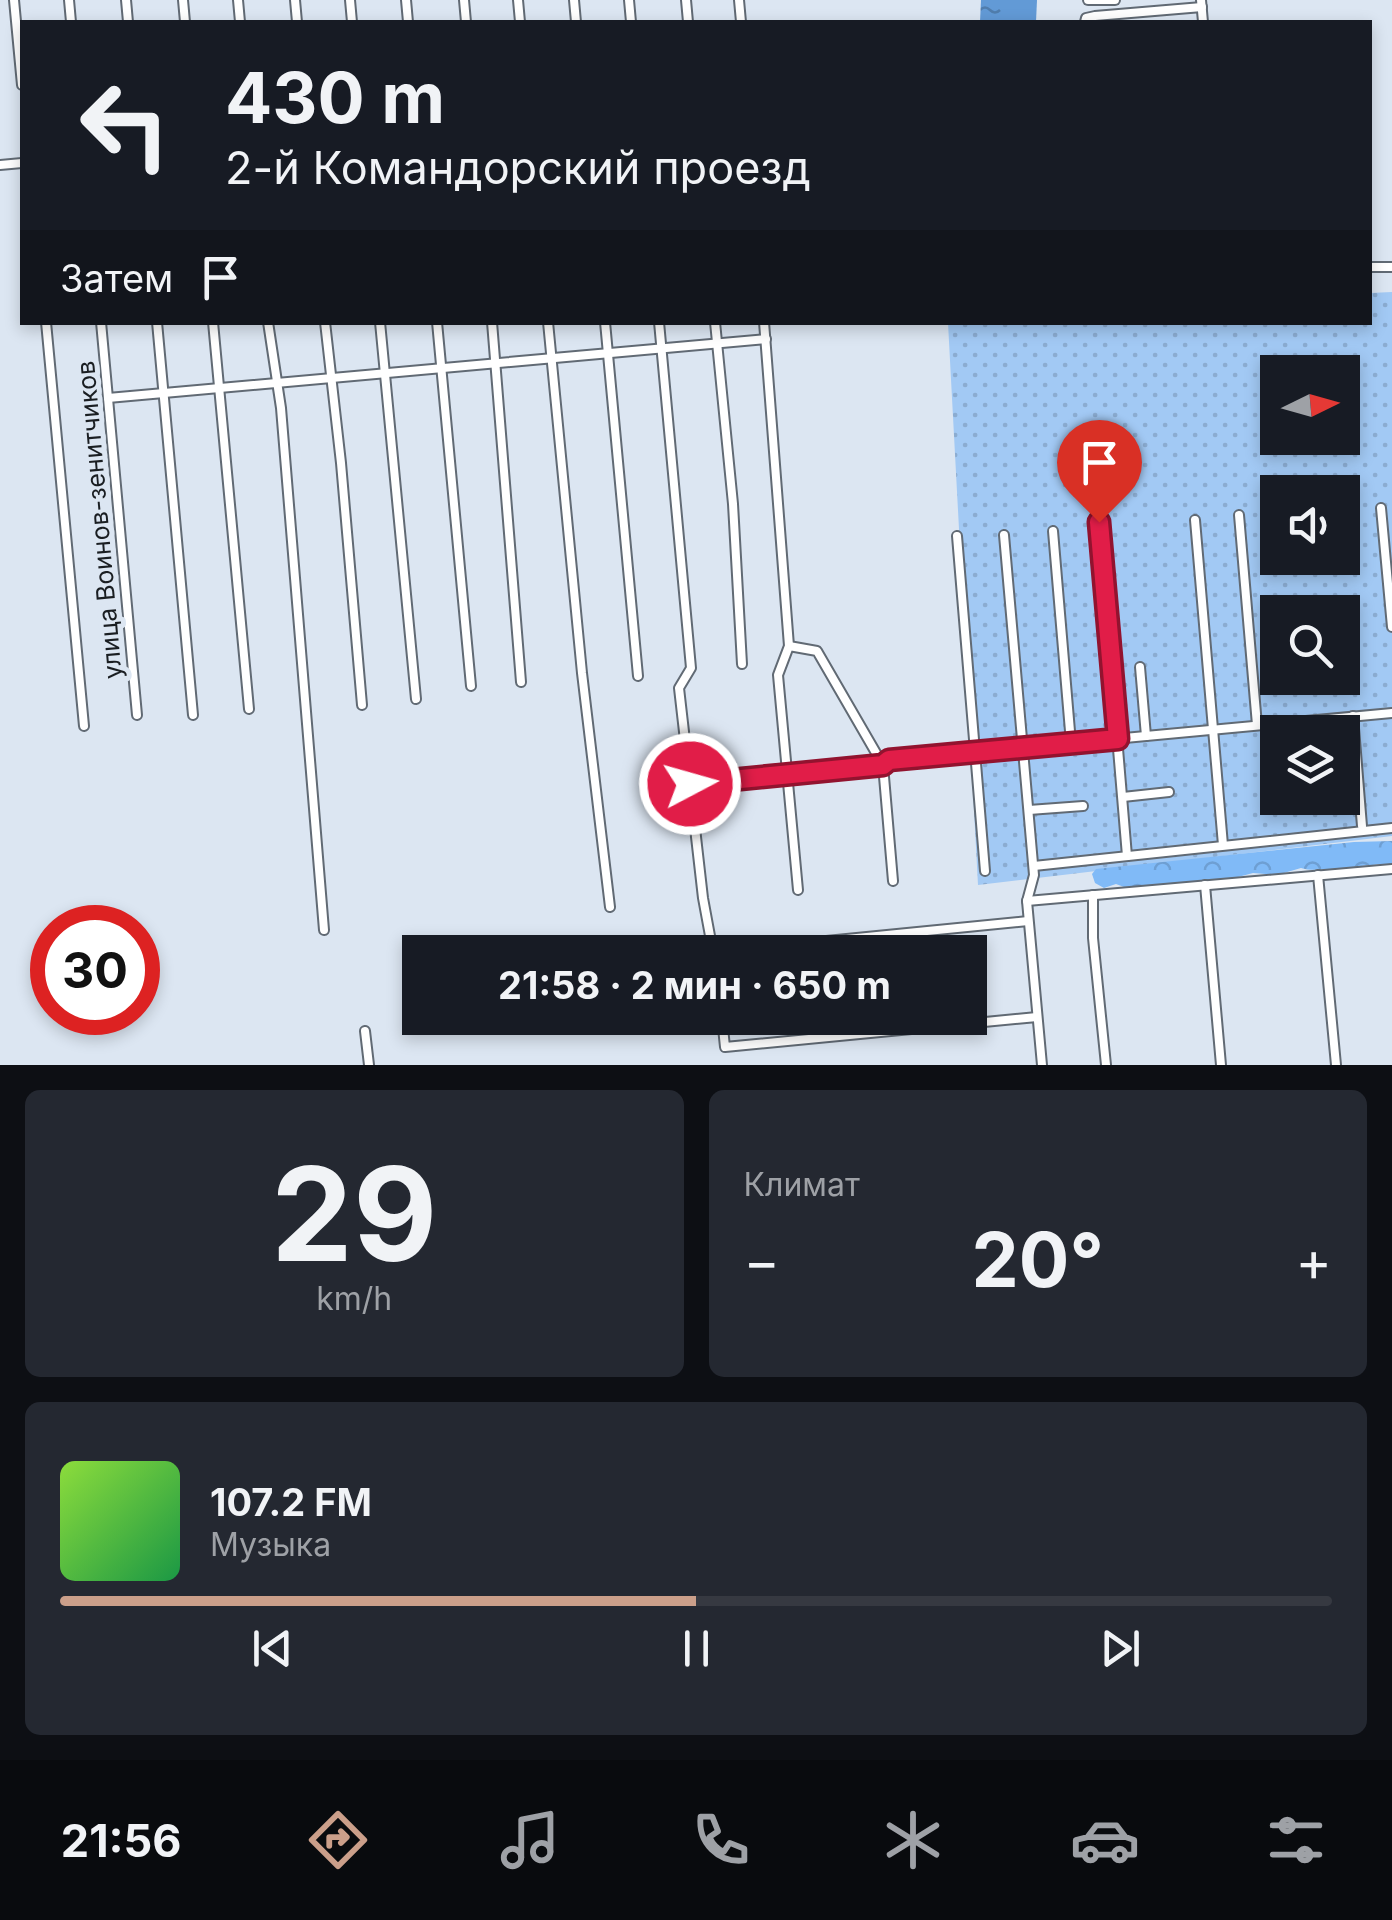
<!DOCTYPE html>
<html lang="ru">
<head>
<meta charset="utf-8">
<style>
  :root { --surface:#171b24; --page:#242831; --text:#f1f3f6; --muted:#9ea1a6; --line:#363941; --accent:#cb9f8a }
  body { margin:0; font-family:Inter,sans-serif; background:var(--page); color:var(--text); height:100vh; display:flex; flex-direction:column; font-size:38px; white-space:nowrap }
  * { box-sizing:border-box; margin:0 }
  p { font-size:32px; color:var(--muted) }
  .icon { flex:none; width:55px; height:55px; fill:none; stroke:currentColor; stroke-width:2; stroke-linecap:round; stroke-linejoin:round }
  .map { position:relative; height:1065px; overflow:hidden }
  .panel { display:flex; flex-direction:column; gap:25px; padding:25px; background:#0d0f14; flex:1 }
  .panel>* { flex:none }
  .hud { position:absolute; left:20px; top:20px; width:1352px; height:305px; border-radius:0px; box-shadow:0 5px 15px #0003; background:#171b24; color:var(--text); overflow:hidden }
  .needle { width:65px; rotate:85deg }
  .buttons { position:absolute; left:1260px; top:355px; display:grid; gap:20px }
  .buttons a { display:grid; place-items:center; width:100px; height:100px; border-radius:0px; background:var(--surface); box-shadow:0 5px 15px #0003; font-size:50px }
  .speed { position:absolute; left:30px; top:905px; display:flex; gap:20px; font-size:50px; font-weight:700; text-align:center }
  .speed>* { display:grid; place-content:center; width:130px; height:130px; border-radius:50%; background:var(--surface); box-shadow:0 5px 15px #0003; line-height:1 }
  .speed .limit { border:15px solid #d22; background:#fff; color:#111 }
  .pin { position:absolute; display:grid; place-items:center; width:85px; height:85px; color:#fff; margin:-102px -42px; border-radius:50% 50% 50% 0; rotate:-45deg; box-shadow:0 0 10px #0007 }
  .pin .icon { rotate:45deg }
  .me { position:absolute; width:110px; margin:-55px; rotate:84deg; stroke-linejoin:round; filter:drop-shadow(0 0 8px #0008) }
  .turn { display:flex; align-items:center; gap:35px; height:210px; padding:0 40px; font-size:45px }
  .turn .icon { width:130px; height:130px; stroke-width:2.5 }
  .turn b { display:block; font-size:70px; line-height:85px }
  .then { display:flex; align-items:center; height:95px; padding:0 40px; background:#0003; gap:20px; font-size:38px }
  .big { font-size:75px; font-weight:700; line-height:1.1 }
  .panel .widget { flex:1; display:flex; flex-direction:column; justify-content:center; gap:15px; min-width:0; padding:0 35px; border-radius:15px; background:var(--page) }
  .panel .dial { align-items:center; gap:0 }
  .dial b { font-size:130px; line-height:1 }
  .song { display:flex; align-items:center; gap:30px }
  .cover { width:120px; height:120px; border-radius:15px; background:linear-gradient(135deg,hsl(90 70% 55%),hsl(140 70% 35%)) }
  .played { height:10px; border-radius:5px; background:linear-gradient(90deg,var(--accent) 50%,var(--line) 50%) }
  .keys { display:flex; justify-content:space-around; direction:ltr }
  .heat { display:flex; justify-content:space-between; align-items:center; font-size:55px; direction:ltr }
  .panel .tiles { flex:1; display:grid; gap:25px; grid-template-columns:1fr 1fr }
  .widget:last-child { grid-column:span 2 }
  .trip { position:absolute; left:402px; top:935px; width:585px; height:100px; border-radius:0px; background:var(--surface); box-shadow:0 5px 15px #0003; font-weight:700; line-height:100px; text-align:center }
  .menu { display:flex; height:160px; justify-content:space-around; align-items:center; background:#090b0e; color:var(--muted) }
  .menu .icon { width:70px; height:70px }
  .menu .active { color:var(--accent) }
  .menu b { font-size:45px; color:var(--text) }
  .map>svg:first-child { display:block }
</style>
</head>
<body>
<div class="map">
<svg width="1392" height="1065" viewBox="0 0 1392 1065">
  <defs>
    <pattern id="grass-dots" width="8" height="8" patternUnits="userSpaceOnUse" patternTransform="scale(2.5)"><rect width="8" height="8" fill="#a2c9f4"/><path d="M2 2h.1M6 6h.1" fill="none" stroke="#8bacd1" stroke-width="1.8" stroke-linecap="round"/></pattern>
    <pattern id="forest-crowns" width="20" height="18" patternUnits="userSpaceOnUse" patternTransform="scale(2.5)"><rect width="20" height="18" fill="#80baf7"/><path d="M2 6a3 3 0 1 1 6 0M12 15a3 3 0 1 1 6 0" fill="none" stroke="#6e9fd3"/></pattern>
    <pattern id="water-ripples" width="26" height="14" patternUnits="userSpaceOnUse" patternTransform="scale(2.5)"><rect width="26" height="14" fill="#629ad6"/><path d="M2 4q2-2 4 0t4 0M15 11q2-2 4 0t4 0" fill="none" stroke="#507dad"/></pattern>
  </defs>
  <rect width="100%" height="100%" fill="#dce6f2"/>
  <path fill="url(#grass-dots)" fill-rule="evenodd" d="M 1392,292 L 1392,836 L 978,885 L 948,323 L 1370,322 L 1370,293 ZM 1278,372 L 1342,372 L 1342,438 L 1278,438 ZM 1278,492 L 1342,492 L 1342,558 L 1278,558 ZM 1278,612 L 1342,612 L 1342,678 L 1278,678 ZM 1278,732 L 1342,732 L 1342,798 L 1278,798 Z"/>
  <path fill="url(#forest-crowns)" d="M 1392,841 L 1392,864 C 1369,863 1317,874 1301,868 L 1277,875 L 1253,873 L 1227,880 L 1124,887 L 1116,884 L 1104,888 L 1095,883 L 1092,874 L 1096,869 L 1354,842 Z"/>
  <polygon fill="url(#water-ripples)" points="981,0 1037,0 1036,22 980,22"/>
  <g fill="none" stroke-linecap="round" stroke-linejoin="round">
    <defs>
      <g id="minor">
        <polyline points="14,0 22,85"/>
        <polyline points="69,0 71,22"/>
        <polyline points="126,0 128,22"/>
        <polyline points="183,0 185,22"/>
        <polyline points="238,0 240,22"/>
        <polyline points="295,0 297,22"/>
        <polyline points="350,0 352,22"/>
        <polyline points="406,0 408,22"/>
        <polyline points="464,0 466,22"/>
        <polyline points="518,0 520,22"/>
        <polyline points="574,0 576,22"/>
        <polyline points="629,0 631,22"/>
        <polyline points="686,0 688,22"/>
        <polyline points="739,0 741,22"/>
        <polyline points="1088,0 1115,0"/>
        <polyline points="1201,0 1203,22"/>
        <polyline points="1085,22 1086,18 1095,16 1202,7"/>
        <polyline points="0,165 22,163"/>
        <polyline points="1370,267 1392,267"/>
        <polyline points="46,322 84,726"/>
        <polyline points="101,322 137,715"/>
        <polyline points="157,322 193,715"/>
        <polyline points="213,322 249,709"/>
        <polyline points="268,322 281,408 324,930"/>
        <polyline points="325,322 341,463 362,705"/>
        <polyline points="380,322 416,699"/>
        <polyline points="437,322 471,686"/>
        <polyline points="492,322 521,682"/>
        <polyline points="548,322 582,673 610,907"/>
        <polyline points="605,322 638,676"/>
        <polyline points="659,322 691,668 679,688 703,898 713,952"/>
        <polyline points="715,322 733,504 742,664"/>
        <polyline points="764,322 789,646 778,675 798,890"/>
        <polyline points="108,398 766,339"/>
        <polyline points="1381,508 1392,627"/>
        <polyline points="1239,515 1257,725"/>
        <polyline points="1195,520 1223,845"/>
        <polyline points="1099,522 1127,856"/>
        <polyline points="1053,531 1071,743"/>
        <polyline points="1004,535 1034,875 1027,901 1042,1065"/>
        <polyline points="957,536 985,871"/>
        <polyline points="789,646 817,651 883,765 893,881"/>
        <polyline points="1140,667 1146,736"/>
        <polyline points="1353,716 1362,826"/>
        <polyline points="691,784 883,765 889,760 1392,713"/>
        <polyline points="1123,797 1169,792"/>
        <polyline points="1029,810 1083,806"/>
        <polyline points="1034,866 1392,828"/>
        <polyline points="1318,875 1336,1065"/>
        <polyline points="1205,885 1221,1065"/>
        <polyline points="1093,895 1093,938 1106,1065"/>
        <polyline points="1027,901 1392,869"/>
        <polyline points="806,943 1028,921"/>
        <polyline points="722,1018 725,1047 1037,1017"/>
        <polyline points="365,1031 369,1065"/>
      </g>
    </defs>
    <use href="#minor" stroke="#616a74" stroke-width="12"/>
    <use href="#minor" stroke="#fff" stroke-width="8"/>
  </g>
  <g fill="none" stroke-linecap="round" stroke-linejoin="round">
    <defs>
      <polyline id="route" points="690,784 883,765 889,760 1118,739 1099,522"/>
    </defs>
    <use href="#route" stroke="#92132f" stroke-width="25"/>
    <use href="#route" stroke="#e11d48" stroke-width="18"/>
  </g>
  <g text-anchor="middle" stroke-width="10" stroke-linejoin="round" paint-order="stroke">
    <g font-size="25" fill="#1a1e22" stroke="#dce6f2">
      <text transform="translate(99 520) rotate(-95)" y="9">улица Воинов-зенитчиков</text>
    </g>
  </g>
</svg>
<div class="buttons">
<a><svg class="needle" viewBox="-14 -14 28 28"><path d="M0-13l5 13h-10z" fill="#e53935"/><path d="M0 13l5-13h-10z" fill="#9ea1a6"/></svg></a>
<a><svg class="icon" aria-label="sound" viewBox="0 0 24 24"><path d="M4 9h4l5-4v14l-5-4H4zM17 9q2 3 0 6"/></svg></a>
<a><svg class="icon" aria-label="search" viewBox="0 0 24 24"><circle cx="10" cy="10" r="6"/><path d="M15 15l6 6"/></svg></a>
<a><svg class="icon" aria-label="layers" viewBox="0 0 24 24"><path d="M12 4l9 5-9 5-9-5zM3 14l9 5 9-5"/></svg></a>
</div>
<div class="speed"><div class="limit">30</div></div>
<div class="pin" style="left:1099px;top:522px;background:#d93025"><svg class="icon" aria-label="arrive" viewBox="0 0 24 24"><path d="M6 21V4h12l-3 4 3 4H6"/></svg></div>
<svg class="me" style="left:690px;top:784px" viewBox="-20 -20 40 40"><circle r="17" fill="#e11d48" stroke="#fff" stroke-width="3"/><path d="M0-11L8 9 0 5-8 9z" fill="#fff"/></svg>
<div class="trip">21:58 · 2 мин · 650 m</div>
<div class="hud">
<div class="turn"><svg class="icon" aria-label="left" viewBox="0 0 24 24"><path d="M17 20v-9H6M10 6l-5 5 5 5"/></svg><div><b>430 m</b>2-й Командорский проезд</div></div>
<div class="then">Затем<svg class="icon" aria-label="arrive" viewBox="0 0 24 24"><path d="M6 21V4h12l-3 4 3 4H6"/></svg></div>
</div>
</div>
<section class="panel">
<div class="tiles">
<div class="widget dial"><b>29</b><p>km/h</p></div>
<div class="widget"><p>Климат</p>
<div class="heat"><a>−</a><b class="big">20°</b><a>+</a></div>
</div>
<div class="widget">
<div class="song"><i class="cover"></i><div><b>107.2 FM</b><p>Музыка</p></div></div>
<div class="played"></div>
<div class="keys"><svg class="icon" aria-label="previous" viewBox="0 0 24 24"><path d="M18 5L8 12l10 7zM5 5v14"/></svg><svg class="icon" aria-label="pause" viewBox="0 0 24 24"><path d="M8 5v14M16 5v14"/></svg><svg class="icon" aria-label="next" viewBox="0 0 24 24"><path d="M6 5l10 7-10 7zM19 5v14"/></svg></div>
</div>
</div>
</section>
<nav class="menu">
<b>21:56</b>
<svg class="icon active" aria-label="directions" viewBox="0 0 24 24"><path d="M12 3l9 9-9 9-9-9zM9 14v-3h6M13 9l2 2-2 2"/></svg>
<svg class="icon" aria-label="music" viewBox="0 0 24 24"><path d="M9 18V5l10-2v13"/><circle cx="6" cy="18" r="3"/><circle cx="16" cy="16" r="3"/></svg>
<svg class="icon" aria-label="phone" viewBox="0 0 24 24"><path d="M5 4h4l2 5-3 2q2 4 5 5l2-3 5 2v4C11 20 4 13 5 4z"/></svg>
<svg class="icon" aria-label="climate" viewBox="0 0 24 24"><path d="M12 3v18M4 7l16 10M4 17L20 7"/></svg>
<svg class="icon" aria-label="car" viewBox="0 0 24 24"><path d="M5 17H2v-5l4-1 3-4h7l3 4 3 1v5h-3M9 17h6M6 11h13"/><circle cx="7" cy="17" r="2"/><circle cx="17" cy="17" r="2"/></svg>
<svg class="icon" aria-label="filters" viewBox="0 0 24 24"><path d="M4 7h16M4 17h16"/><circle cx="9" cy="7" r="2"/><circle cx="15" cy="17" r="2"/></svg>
</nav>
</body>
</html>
